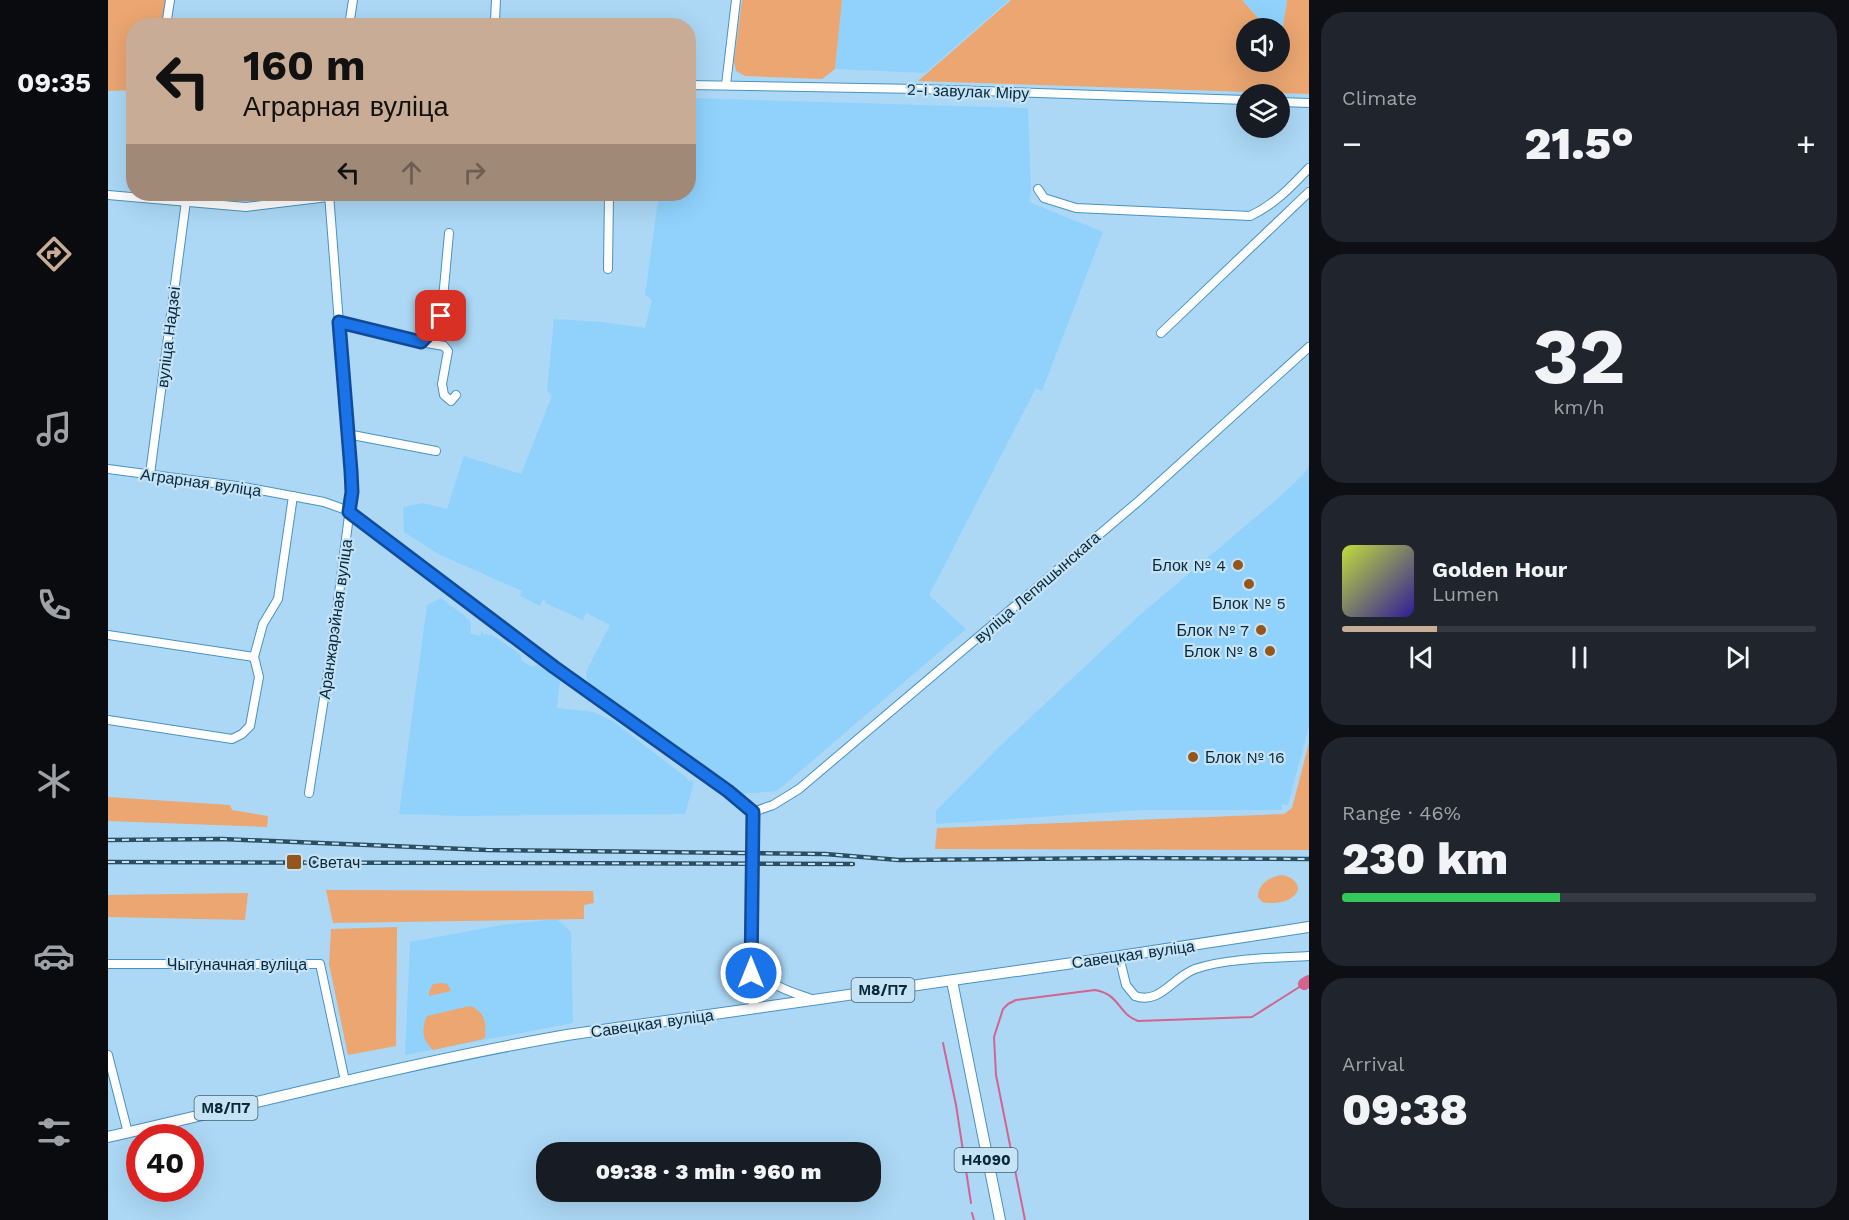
<!DOCTYPE html>
<html lang="en">
<head>
<meta charset="utf-8">
<style>
  :root { --surface:#171b24; --page:#20242c; --text:#f1f3f6; --muted:#9ea1a6; --line:#363941; --accent:#c8ac95 }
  body { margin:0; font-family:"Work Sans",sans-serif; background:var(--page); color:var(--text); height:100vh; display:flex; flex-direction:column; font-size:22px; white-space:nowrap }
  * { box-sizing:border-box; margin:0 }
  p { font-size:20px; color:var(--muted) }
  .icon { flex:none; width:33px; height:33px; fill:none; stroke:currentColor; stroke-width:2; stroke-linecap:round; stroke-linejoin:round }
  .map { position:relative; flex:1; overflow:hidden }
  .panel { display:flex; flex-direction:column; gap:12px; padding:12px; background:#0d0f14; width:540px }
  .panel>* { flex:none }
  .banner { position:absolute; left:18px; top:18px; width:570px; height:183px; border-radius:24px; box-shadow:0 6px 24px #0002; background:#c8ac95; color:#111; overflow:hidden }
  .buttons { position:absolute; left:1128px; top:18px; display:grid; gap:12px }
  .buttons a { display:grid; place-items:center; width:54px; height:54px; border-radius:50%; background:var(--surface); box-shadow:0 6px 24px #0002; font-size:30px }
  .speed { position:absolute; left:18px; top:1124px; display:flex; gap:12px; font-size:30px; font-weight:700; text-align:center }
  .speed>* { display:grid; place-content:center; width:78px; height:78px; border-radius:50%; background:var(--surface); box-shadow:0 6px 24px #0002; line-height:1 }
  .speed .limit { border:9px solid #d22; background:#fff; color:#111 }
  .pin { position:absolute; display:grid; place-items:center; width:51px; height:51px; color:#fff; margin:-26px; border-radius:12px; box-shadow:0 3px 9px #0006 }
  .me { position:absolute; width:66px; margin:-33px; rotate:0deg; stroke-linejoin:round; filter:drop-shadow(0 0 4px #0008) }
  .turn { display:flex; align-items:center; gap:21px; height:126px; padding:0 18px; font-size:27px }
  .turn .icon { width:78px; height:78px; stroke-width:2.5 }
  .turn b { display:block; font-size:42px; line-height:51px }
  .lanes { display:flex; align-items:center; height:57px; padding:0 18px; background:#0003; justify-content:center; gap:30px; direction:ltr }
  .lanes .off { opacity:.35 }
  .big { font-size:45px; font-weight:800; line-height:1.1 }
  .panel .tile { flex:1; display:flex; flex-direction:column; justify-content:center; gap:9px; min-width:0; padding:0 21px; border-radius:24px; background:var(--page) }
  .panel .dial { align-items:center; gap:0 }
  .dial b { font-size:78px; line-height:1 }
  .song { display:flex; align-items:center; gap:18px }
  .cover { width:72px; height:72px; border-radius:9px; background:linear-gradient(135deg,hsl(70 70% 55%),hsl(250 70% 35%)) }
  .played { height:6px; border-radius:3px; background:linear-gradient(90deg,var(--accent) 20%,var(--line) 20%) }
  .keys { display:flex; justify-content:space-around; direction:ltr }
  .heat { display:flex; justify-content:space-between; align-items:center; font-size:33px; direction:ltr }
  .charge { height:9px; border-radius:4px; background:linear-gradient(90deg,#34c759 46%,var(--line) 0) }
  .trip { position:absolute; left:428px; top:1142px; width:345px; height:60px; border-radius:24px; background:var(--surface); box-shadow:0 6px 24px #0002; font-weight:800; line-height:60px; text-align:center }
  main { display:flex; flex:1; min-height:0 }
  .menu { display:flex; flex-direction:column; width:108px; justify-content:space-around; align-items:center; background:#090b0e; color:var(--muted) }
  .menu .icon { width:42px; height:42px }
  .menu .active { color:var(--accent) }
  .menu b { font-size:27px; color:var(--text) }
  .map>svg:first-child { display:block }
</style>
</head>
<body>
<main>
<nav class="menu">
<b>09:35</b>
<svg class="icon active" aria-label="directions" viewBox="0 0 24 24"><path d="M12 3l9 9-9 9-9-9zM9 14v-3h6M13 9l2 2-2 2"/></svg>
<svg class="icon" aria-label="music" viewBox="0 0 24 24"><path d="M9 18V5l10-2v13"/><circle cx="6" cy="18" r="3"/><circle cx="16" cy="16" r="3"/></svg>
<svg class="icon" aria-label="phone" viewBox="0 0 24 24"><path d="M5 4h4l2 5-3 2q2 4 5 5l2-3 5 2v4C11 20 4 13 5 4z"/></svg>
<svg class="icon" aria-label="climate" viewBox="0 0 24 24"><path d="M12 3v18M4 7l16 10M4 17L20 7"/></svg>
<svg class="icon" aria-label="car" viewBox="0 0 24 24"><path d="M5 17H2v-5l4-1 3-4h7l3 4 3 1v5h-3M9 17h6M6 11h13"/><circle cx="7" cy="17" r="2"/><circle cx="17" cy="17" r="2"/></svg>
<svg class="icon" aria-label="filters" viewBox="0 0 24 24"><path d="M4 7h16M4 17h16"/><circle cx="9" cy="7" r="2"/><circle cx="15" cy="17" r="2"/></svg>
</nav>
<div class="map">
<svg width="1201" height="1220" viewBox="0 0 1201 1220">
  <rect width="100%" height="100%" fill="#acd8f5"/>
  <g fill="#90d2fc">
    <polygon points="734,0 901,0 817,73 727,69"/>
    <polygon points="1134,0 1179,0 1174,33 1172,36 1172,28 1159,28"/>
    <polygon points="581,98 920,108 923,193 921,202 995,232 934,391 928,388 821,595 858,629 669,791 633,794 480,685 478,673 480,668 502,625 478,613 475,620 437,603 438,601 435,599 432,606 412,596 414,591 330,554 296,532 295,507 315,503 339,509 356,456 413,474 444,396 439,391 446,319 494,322 537,328 544,300 537,295 551,194 580,194"/>
    <polygon points="1201,466 1201,726 1180,805 1174,804 1174,810 1035,810 828,824 828,811 891,747 1033,614 1167,501 1195,475"/>
    <polygon points="333,598 362,620 363,627 362,633 372,636 374,630 375,634 386,636 413,655 413,660 424,667 429,665 452,680 449,708 486,712 506,722 579,778 579,780 586,782 577,814 354,816 291,814 319,605"/>
    <polygon points="449,919 463,932 465,1023 297,1055 302,942 394,925"/>
  </g>
  <g fill="#eba672">
    <polygon points="0,0 58,0 55,25 26,26 25,90 0,91"/>
    <polygon points="634,0 734,0 727,69 714,79 637,76 628,71 626,61"/>
    <polygon points="903,0 1134,0 1159,28 1138,28 1138,62 1172,62 1172,36 1174,33 1179,0 1201,0 1201,94 810,81"/>
    <polygon points="1201,743 1201,850 827,849 829,828 1176,814 1184,808"/>
    <polygon points="0,797 122,805 124,810 160,816 159,827 0,821"/>
    <path d="M 1174,875 C 1187,877 1197,889 1183,898 C 1177,903 1162,904 1154,902 L 1150,897 C 1150,884 1161,877 1174,875 Z"/>
    <polygon points="218,890 485,891 486,903 476,905 476,919 225,923"/>
    <polygon points="140,893 137,920 0,917 0,895"/>
    <polygon points="289,927 288,1046 240,1055 221,964 223,929"/>
    <polygon points="334,983 339,984 343,991 321,996 321,992 325,984"/>
    <path d="M 362,1006 C 376,1011 379,1023 377,1037 L 375,1039 L 325,1050 C 314,1040 313,1029 319,1016 Z"/>
  </g>
  <g fill="none" stroke-linecap="round" stroke-linejoin="round">
    <g stroke="#d2648f" stroke-width="2">
      <polyline points="835,1043 848,1105 863,1203"/>
      <polyline points="864,1213 866,1220"/>
      <path d="M 917,1220 L 888,1075 L 886,1037 L 895,1009 L 900,1004 L 908,1000 L 987,990 C 1012,994 1010,1014 1030,1021 L 1144,1017 L 1196,984"/>
    </g>
    <polyline stroke="#d2648f" stroke-width="12" points="1196,984 1201,981"/>
    <defs>
      <g id="minor">
        <polyline points="388,0 387,20 389,26"/>
        <polyline points="58,26 62,0"/>
        <polyline points="241,26 245,0"/>
        <polyline points="580,85 811,89 1138,100"/>
        <polyline points="618,85 628,0"/>
        <polyline points="1172,102 1201,103"/>
        <path d="M 930,189 L 936,198 L 968,208 L 1142,216 C 1166,205 1183,187 1201,168"/>
        <polyline points="425,194 501,195"/>
        <polyline points="0,195 138,207 220,197"/>
        <polyline points="500,269 501,194"/>
        <polyline points="231,322 313,342 336,346 340,351 334,384 336,395 343,401 348,395"/>
        <polyline points="1053,333 1201,192"/>
        <polyline points="313,342 326,329 334,310 341,233"/>
        <polyline points="239,434 328,451"/>
        <polyline points="0,469 136,487 216,502 241,511 348,594 446,667 620,791 645,812"/>
        <polyline points="42,474 78,201"/>
        <polyline points="0,635 146,657"/>
        <polyline points="0,720 124,739 134,734 142,726 151,677 146,657 155,624 170,599 185,496"/>
        <polyline points="201,793 224,648 244,492 221,194"/>
        <polyline points="645,812 665,805 691,789 1032,500 1201,347"/>
        <path d="M 1011,956 L 1018,985 L 1027,996 C 1052,1005 1065,977 1087,969 C 1119,958 1167,958 1201,956"/>
        <path d="M 644,959 C 661,988 676,989 706,1000"/>
        <polyline points="0,964 212,964 237,1081"/>
        <path d="M 645,1009 C 642,943 645,877 645,812"/>
        <polyline points="0,1055 20,1133"/>
      </g>
      <g id="major">
        <polyline points="844,981 892,1220"/>
        <path d="M 0,1137 C 153,1102 304,1062 459,1035 L 993,959 L 1201,927"/>
      </g>
    </defs>
    <use href="#minor" stroke="#4793c1" stroke-width="10"/>
    <use href="#major" stroke="#4793c1" stroke-width="12"/>
    <use href="#minor" stroke="#fff" stroke-width="8"/>
    <use href="#major" stroke="#fff" stroke-width="10"/>
    <defs>
      <g id="rail">
        <polyline points="0,840 114,839 379,850 717,854 791,860 1017,858 1201,859"/>
        <polyline points="0,862 745,864"/>
      </g>
    </defs>
    <use href="#rail" stroke="#2a4e62" stroke-width="4.5"/>
    <use href="#rail" stroke="#c6e3f6" stroke-width="2" stroke-dasharray="7" stroke-linecap="butt"/>
  </g>
  <g fill="none" stroke-linecap="round" stroke-linejoin="round">
    <defs>
      <polyline id="route" points="333,316 326,329 313,342 231,322 243,471 244,492 241,512 446,667 620,791 645,812 643,973"/>
    </defs>
    <use href="#route" stroke="#114b97" stroke-width="15"/>
    <use href="#route" stroke="#1a73e8" stroke-width="10"/>
  </g>
  <g fill="#95561e" stroke="#c6e3f6" stroke-width="2">
    <circle cx="1130" cy="565" r="6"/>
    <circle cx="1141" cy="584" r="6"/>
    <circle cx="1153" cy="630" r="6"/>
    <circle cx="1162" cy="651" r="6"/>
    <circle cx="1085" cy="757" r="6"/>
    <rect x="178" y="854" width="16" height="16" rx="3"/>
  </g>
  <g text-anchor="middle" stroke-width="4.5" stroke-linejoin="round" paint-order="stroke">
    <g fill="#c6e3f6" stroke="#406173" stroke-width="1.5">
      <rect x="743.5" y="978" width="63" height="24" rx="4.5"/>
      <rect x="86.5" y="1096" width="63" height="24" rx="4.5"/>
      <rect x="846.5" y="1148" width="63" height="24" rx="4.5"/>
    </g>
    <g font-size="15" font-weight="bold" fill="#07293b">
      <text x="775" y="995">М8/П7</text>
      <text x="118" y="1113">М8/П7</text>
      <text x="878" y="1165">Н4090</text>
    </g>
    <g font-size="16" fill="#07293b" stroke="#c6e3f6">
      <text transform="translate(860 91) rotate(2)" y="6">2-і завулак Міру</text>
      <text transform="translate(60 337) rotate(-83)" y="6">вуліца Надзеі</text>
      <text transform="translate(93 482) rotate(8)" y="6">Аграрная вуліца</text>
      <text transform="translate(929 587) rotate(-41)" y="6">вуліца Лепяшынскага</text>
      <text transform="translate(227 619) rotate(-82)" y="6">Аранжарэйная вуліца</text>
      <text transform="translate(1025 954) rotate(-8)" y="6">Савецкая вуліца</text>
      <text x="129" y="970">Чыгуначная вуліца</text>
      <text transform="translate(544 1023) rotate(-8)" y="6">Савецкая вуліца</text>
    </g>
    <g font-size="16" fill="#07293b" stroke="#c6e3f6" text-anchor="end">
      <text x="1118" y="571">Блок № 4</text>
      <text x="1141" y="609" text-anchor="middle">Блок № 5</text>
      <text x="1141" y="636">Блок № 7</text>
      <text x="1150" y="657">Блок № 8</text>
      <text x="1097" y="763" text-anchor="start">Блок № 16</text>
      <text x="200" y="868" text-anchor="start">Светач</text>
    </g>
  </g>
</svg>
<div class="buttons">
<a><svg class="icon" aria-label="sound" viewBox="0 0 24 24"><path d="M4 9h4l5-4v14l-5-4H4zM17 9q2 3 0 6"/></svg></a>
<a><svg class="icon" aria-label="layers" viewBox="0 0 24 24"><path d="M12 4l9 5-9 5-9-5zM3 14l9 5 9-5"/></svg></a>
</div>
<div class="speed"><div class="limit">40</div></div>
<div class="pin" style="left:333px;top:316px;background:#d93025"><svg class="icon" aria-label="arrive" viewBox="0 0 24 24"><path d="M6 21V4h12l-3 4 3 4H6"/></svg></div>
<svg class="me" style="left:643px;top:973px" viewBox="-20 -20 40 40"><circle r="17" fill="#1a73e8" stroke="#fff" stroke-width="3"/><path d="M0-11L8 9 0 5-8 9z" fill="#fff"/></svg>
<div class="trip">09:38 · 3 min · 960 m</div>
<div class="banner">
<div class="turn"><svg class="icon" aria-label="left" viewBox="0 0 24 24"><path d="M17 20v-9H6M10 6l-5 5 5 5"/></svg><div><b>160 m</b>Аграрная вуліца</div></div>
<div class="lanes"><svg class="icon" aria-label="left" viewBox="0 0 24 24"><path d="M17 20v-9H6M10 6l-5 5 5 5"/></svg><svg class="icon off" aria-label="ahead" viewBox="0 0 24 24"><path d="M12 20V5M6 11l6-6 6 6"/></svg><svg class="icon off" aria-label="right" viewBox="0 0 24 24"><path d="M7 20v-9h11M14 6l5 5-5 5"/></svg></div>
</div>
</div>
<section class="panel">
<div class="tile"><p>Climate</p>
<div class="heat"><a>−</a><b class="big">21.5°</b><a>+</a></div>
</div>
<div class="tile dial"><b>32</b><p>km/h</p></div>
<div class="tile">
<div class="song"><i class="cover"></i><div><b>Golden Hour</b><p>Lumen</p></div></div>
<div class="played"></div>
<div class="keys"><svg class="icon" aria-label="previous" viewBox="0 0 24 24"><path d="M18 5L8 12l10 7zM5 5v14"/></svg><svg class="icon" aria-label="pause" viewBox="0 0 24 24"><path d="M8 5v14M16 5v14"/></svg><svg class="icon" aria-label="next" viewBox="0 0 24 24"><path d="M6 5l10 7-10 7zM19 5v14"/></svg></div>
</div>
<div class="tile"><p>Range · 46%</p><b class="big">230 km</b><div class="charge"></div></div>
<div class="tile"><p>Arrival</p><b class="big">09:38</b></div>
</section>
</main>
</body>
</html>
